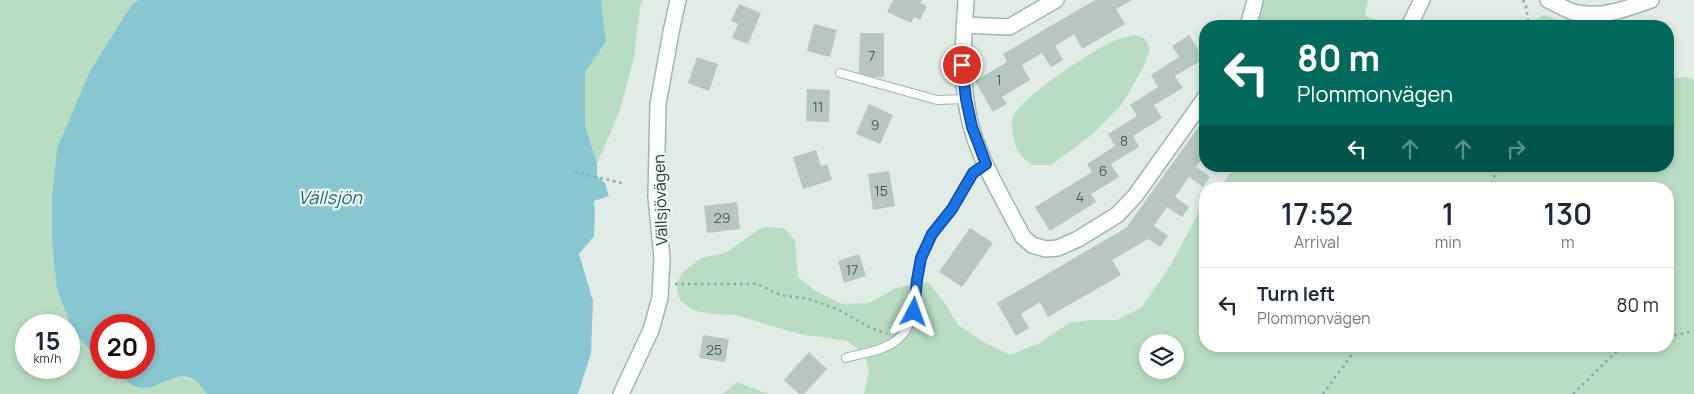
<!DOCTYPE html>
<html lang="en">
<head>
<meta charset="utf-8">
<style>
  :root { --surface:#fff; --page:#f6f6f7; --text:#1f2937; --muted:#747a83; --line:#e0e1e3 }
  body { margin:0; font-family:Manrope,sans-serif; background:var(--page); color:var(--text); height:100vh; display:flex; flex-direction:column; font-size:19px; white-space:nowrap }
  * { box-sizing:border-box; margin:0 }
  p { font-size:16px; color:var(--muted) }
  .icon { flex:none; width:28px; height:28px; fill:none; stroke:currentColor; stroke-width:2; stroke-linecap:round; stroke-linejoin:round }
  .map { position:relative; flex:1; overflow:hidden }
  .sheet { position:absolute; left:1199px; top:182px; width:475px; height:170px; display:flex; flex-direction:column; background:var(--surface); border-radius:20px; box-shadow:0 2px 8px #0003 }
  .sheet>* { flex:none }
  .guide { position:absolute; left:1199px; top:20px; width:475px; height:152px; border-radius:20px; box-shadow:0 2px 8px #0003; background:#00695c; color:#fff; overflow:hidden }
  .buttons { position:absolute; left:1139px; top:334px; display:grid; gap:10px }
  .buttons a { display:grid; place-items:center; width:45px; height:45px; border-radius:50%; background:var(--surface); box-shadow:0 2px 8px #0003; font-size:25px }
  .speed { position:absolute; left:15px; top:314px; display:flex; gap:10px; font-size:25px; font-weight:700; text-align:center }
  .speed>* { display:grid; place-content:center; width:65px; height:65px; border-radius:50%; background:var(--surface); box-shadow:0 2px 8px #0003; line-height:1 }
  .speed small { font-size:12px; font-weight:400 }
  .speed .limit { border:8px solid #d22; background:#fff; color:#111 }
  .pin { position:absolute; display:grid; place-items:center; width:42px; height:42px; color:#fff; margin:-21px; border:2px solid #fff; border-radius:50%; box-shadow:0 1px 5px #0007 }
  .me { position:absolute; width:55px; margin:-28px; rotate:4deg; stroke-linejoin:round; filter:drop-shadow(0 0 4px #0008) }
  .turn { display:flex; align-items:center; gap:18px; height:105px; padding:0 15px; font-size:22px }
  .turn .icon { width:65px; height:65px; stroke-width:2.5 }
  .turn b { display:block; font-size:35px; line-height:42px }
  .lanes { display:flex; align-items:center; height:48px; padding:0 15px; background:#0003; justify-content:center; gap:25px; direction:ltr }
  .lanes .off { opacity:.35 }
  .eta { display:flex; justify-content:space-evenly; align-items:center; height:85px; text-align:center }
  .eta b { font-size:30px; font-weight:600; line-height:35px }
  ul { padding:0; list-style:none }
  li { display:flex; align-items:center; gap:15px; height:75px; padding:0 15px; border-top:1px solid var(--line) }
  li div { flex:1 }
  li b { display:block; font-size:19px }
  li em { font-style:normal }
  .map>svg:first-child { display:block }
  .green { fill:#b9ddc3; fill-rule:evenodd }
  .water { fill:#88c7d1 }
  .building { fill:#b6c6c0 }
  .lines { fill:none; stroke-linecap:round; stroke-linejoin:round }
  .lane-casing { stroke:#a4b4ae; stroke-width:10 }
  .street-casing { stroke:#a4b4ae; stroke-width:18 }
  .secondary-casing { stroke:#9fb7af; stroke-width:18 }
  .path { stroke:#81afa0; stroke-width:2.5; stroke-dasharray:2.5 4; stroke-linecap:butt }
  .lane { stroke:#fff; stroke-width:8 }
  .street { stroke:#fff; stroke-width:15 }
  .secondary { stroke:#fff; stroke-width:15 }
  .route-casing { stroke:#114b97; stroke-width:12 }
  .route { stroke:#1a73e8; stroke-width:9 }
  .labels { text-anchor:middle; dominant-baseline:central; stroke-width:4.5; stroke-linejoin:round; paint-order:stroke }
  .number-label { font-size:14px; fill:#465e58 }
  .street-label { font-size:16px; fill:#213c35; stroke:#f1f8f5 }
  .water-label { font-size:18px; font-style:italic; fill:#1b6a78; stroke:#f1f8f5 }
</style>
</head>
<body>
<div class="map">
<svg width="1694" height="394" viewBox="0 0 1694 394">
  <rect width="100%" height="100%" fill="#e1ece7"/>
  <g class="green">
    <path d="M0 0H138L131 6 57 149 52 194V241L92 352 101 358V368H114L125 381 151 386 178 375 193 380 204 389 207 394H0ZM26 325H69V368H26Z"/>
    <polygon points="601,0 643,0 640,7 634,58 620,110 597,164 585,125 585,72 606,42"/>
    <polygon points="1257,0 1368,0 1365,16 1392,26 1255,26"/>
    <polygon points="1543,15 1556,19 1568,26 1528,26"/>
    <path d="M1133 35 1144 38 1150 49 1143 68 1122 104 1093 134 1051 165H1032C1027 161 1021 156 1018 151 1014 145 1010 124 1013 117 1020 98 1094 49 1114 41 1120 38 1127 37 1133 35Z"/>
    <path d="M1687 77 1694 80V394H864L869 371 865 356 848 341 800 334 735 315 710 314 692 310 680 300 676 285 682 273 701 258 725 253 763 227 784 228 795 240 798 277 817 292 841 304 868 303 896 288 928 282 944 302 958 325 987 344 1010 355 1040 343 1069 323 1091 320H1117L1141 308 1170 266 1198 214 1205 205V346H1668V189H1218L1236 166H1668V79ZM1148 342H1175V370H1148Z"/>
    <polygon points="737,382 768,394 722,394"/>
  </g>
  <path class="water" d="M138 0H601L606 42 585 72V125L597 164V176L605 183 609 196 594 201 595 214 594 236 579 254 593 301 591 353 578 394H207C180 355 164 393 138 387 127 385 120 375 114 368H144V325H101V358L92 352 73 331 57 289 52 241V194L57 149 90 71 131 6Z"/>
  <g class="building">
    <polygon points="893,0 922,0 920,3 927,6 920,20 914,17 911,23 887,12"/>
    <polygon points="1095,0 1132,0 1116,9 1125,24 1082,49 1074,34 1055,46 1063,60 1051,67 1042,53 1022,65 1030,80 1002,97 1007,104 993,112 975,81 1007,62 1003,54"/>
    <polygon points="739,4 761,13 748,44 732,38 738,24 731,21"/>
    <polygon points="814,24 837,30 830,57 807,51"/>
    <polygon points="860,33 884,33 884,77 874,77 859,73"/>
    <polygon points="1189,35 1204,59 1175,76 1183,88 1154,105 1162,118 1133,136 1139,147 1111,164 1119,177 1091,194 1096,202 1050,231 1035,207 1092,172 1087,164 1115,146 1108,134 1137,116 1130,105 1158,87 1151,75 1179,57 1172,46"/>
    <polygon points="697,57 718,64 709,91 688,83"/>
    <polygon points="807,89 830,90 829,122 806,121"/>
    <polygon points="869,104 893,115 880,144 856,134"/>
    <polygon points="1205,118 1205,155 1196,167 1210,177 1203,187 1189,177 1175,197 1189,207 1182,217 1167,207 1154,226 1168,236 1160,247 1148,239 1112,260 1121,275 1048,317 1040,302 1021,314 1029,328 1016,336 997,303 1126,228"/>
    <polygon points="816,150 821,166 827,164 832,180 803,189 793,157"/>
    <polygon points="889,171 895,206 873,210 868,174"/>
    <polygon points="737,202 740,229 707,233 704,206"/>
    <polygon points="970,228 993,243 962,287 939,272"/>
    <polygon points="859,254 866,276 844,283 838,261"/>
    <polygon points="703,335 729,339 725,362 699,358"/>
    <polygon points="809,352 827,369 804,394 799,394 784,380"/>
  </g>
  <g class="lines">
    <g class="lane-casing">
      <g id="lane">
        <polyline points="840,73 937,100 966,99"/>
        <path d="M846 358C863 353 883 351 897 340 922 319 912 285 921 257 928 236 940 226 952 209 959 198 964 182 973 173 977 169 982 167 986 164"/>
      </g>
    </g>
    <g class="street-casing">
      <g id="street">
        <path d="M966 0C963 43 960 84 971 126 981 163 1005 202 1023 237L1032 245 1046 249 1058 248 1078 239 1117 215 1135 196 1205 98"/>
        <path d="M1548 0C1556 4 1565 9 1573 12 1600 19 1626 9 1651 0"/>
        <polyline points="1411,22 1422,0"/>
        <polyline points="964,25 1009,27 1056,0"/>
        <polyline points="1248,26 1255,1"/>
      </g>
    </g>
    <g class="secondary-casing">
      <polyline id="secondary" points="621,394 651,330 660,298 662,258 656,197 658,104 671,32 678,0"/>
    </g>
    <g class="path">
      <polyline points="1523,0 1526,6 1529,26"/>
      <polyline points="575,172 622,183"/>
      <polyline points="1488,189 1500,166"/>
      <polyline points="675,284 757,284 780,295 809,299 839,310 869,327 887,334"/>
      <polyline points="1668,337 1694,331"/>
      <polyline points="1323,394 1358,346"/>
      <polyline points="1573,394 1618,350 1633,346"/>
    </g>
    <use href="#lane" class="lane"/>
    <use href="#street" class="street"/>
    <use href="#secondary" class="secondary"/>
  </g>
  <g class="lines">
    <g class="route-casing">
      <polyline id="route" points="914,312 917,280 921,258 932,234 952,209 973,173 986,164 972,127 966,99 962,65"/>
    </g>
    <use href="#route" class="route"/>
  </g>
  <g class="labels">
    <g class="number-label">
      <text x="872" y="55">7</text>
      <text x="999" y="79">1</text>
      <text x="818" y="106">11</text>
      <text x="875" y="124">9</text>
      <text x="1124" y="140">8</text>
      <text x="1103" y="170">6</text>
      <text x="881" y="190">15</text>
      <text x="1080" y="196">4</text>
      <text x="722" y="217">29</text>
      <text x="852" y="269">17</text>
      <text x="714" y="349">25</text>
    </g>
    <g class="street-label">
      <text transform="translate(660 200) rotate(-92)">Vällsjövägen</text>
    </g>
    <g class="water-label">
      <text x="330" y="197">Vällsjön</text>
    </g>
  </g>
</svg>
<div class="buttons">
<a><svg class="icon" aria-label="layers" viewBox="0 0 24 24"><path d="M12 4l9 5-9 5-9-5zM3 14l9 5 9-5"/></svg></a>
</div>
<div class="speed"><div>15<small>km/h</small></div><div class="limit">20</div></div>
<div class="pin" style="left:962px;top:65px;background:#d93025"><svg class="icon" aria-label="arrive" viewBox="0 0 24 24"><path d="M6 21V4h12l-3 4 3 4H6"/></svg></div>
<svg class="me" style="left:914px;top:312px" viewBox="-20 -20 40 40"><path d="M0-17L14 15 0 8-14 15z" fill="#1a73e8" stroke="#fff" stroke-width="4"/></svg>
<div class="guide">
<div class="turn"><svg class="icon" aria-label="left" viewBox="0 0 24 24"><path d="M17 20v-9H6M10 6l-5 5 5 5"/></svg><div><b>80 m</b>Plommonvägen</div></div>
<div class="lanes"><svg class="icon" aria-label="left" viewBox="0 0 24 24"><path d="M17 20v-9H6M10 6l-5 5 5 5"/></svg><svg class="icon off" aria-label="ahead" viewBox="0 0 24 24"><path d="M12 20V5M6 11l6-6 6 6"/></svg><svg class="icon off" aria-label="ahead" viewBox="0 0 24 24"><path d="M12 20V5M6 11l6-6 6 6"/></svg><svg class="icon off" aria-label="right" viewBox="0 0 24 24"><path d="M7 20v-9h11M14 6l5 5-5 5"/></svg></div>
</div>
<section class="sheet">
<div class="eta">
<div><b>17:52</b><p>Arrival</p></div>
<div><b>1</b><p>min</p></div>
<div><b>130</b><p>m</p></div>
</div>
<ul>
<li><svg class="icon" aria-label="left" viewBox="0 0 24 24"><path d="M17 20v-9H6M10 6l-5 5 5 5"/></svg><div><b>Turn left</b><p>Plommonvägen</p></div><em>80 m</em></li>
</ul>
</section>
</div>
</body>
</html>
